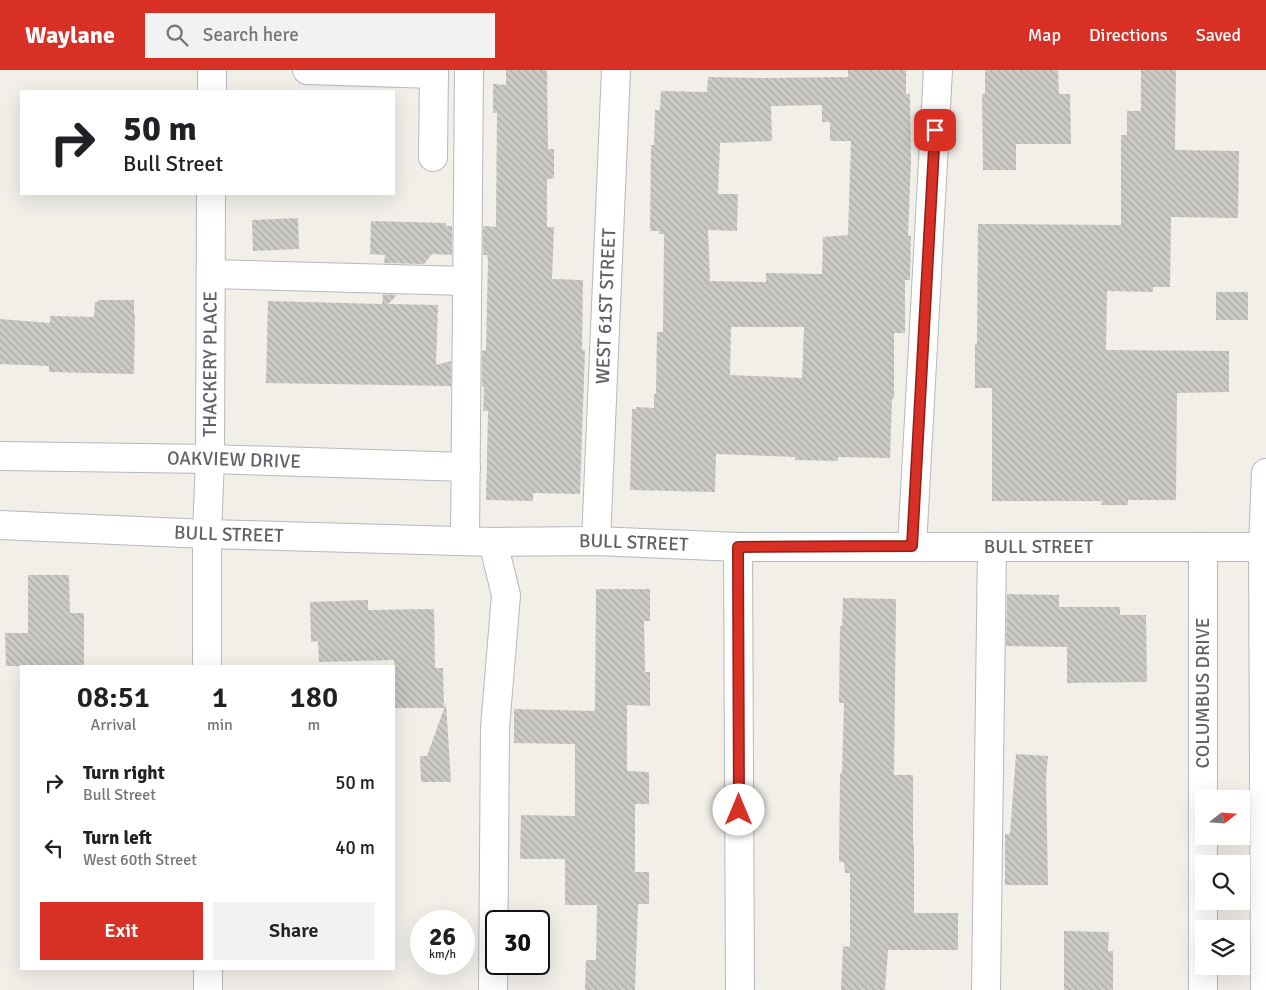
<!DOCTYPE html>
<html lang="en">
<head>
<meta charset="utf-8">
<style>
  :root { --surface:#fff; --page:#f2f2f2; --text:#202124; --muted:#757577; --accent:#d93025 }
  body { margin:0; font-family:Signika,sans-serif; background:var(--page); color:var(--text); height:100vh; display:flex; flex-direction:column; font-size:19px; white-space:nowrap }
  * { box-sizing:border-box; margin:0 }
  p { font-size:16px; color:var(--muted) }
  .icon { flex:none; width:28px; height:28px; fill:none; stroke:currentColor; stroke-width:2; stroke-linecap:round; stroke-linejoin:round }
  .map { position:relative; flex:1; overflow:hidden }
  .side { position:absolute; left:20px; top:595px; width:375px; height:305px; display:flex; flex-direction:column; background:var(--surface); border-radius:0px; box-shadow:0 5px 20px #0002 }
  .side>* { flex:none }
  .hud { position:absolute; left:20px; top:20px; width:375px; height:105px; border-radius:0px; box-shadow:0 5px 20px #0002; background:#fff; color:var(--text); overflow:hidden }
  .needle { width:32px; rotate:73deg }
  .tools { position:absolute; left:1195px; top:720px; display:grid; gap:10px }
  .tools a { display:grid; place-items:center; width:55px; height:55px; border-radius:0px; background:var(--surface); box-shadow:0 5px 20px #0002; font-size:25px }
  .speed { position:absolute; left:410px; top:840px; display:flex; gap:10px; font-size:25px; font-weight:700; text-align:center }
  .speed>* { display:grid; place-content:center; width:65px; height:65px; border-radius:50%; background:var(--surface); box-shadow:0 5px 20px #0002; line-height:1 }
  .speed small { font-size:12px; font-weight:400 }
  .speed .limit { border:2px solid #111; border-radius:8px; background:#fff; color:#111 }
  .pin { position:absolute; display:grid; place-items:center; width:42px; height:42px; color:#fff; margin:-21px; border-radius:10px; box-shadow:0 2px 8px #0006 }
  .me { position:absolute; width:55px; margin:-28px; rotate:0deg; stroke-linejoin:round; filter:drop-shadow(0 0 4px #0008) }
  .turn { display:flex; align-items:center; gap:18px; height:105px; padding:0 20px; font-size:22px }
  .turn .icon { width:65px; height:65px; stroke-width:2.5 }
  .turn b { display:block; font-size:35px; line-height:42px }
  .eta { display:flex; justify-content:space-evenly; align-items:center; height:85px; text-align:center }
  .eta b { font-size:30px; font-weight:600; line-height:35px }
  .primary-button { display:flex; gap:10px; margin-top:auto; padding:10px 20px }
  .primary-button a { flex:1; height:58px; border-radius:0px; background:var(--accent); color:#fff; font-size:20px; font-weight:600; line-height:58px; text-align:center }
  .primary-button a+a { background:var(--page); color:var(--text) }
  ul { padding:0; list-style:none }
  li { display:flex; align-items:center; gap:15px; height:65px; padding:0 20px }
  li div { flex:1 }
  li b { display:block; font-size:19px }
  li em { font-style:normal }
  header { display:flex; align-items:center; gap:30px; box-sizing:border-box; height:70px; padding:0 25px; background:var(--accent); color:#fff }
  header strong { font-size:24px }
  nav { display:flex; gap:28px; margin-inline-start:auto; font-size:18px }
  .search { width:350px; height:45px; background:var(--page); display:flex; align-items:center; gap:12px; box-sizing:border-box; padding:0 18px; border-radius:0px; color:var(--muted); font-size:19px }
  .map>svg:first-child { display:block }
  .building { fill:url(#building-back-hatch); fill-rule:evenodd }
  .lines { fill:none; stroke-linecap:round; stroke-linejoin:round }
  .minor-casing { stroke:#b5b8bc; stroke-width:30 }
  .minor { stroke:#fff; stroke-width:28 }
  .route-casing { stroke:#8d1f18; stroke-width:12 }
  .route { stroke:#d93025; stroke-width:9 }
  .labels { text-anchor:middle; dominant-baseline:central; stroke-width:4; stroke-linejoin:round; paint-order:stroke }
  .street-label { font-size:19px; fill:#5f6368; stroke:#fff }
</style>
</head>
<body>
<header>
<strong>Waylane</strong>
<div class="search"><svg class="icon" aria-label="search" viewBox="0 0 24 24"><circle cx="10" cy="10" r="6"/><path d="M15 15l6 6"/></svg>Search here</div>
<nav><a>Map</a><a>Directions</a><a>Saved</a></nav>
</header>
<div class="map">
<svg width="1266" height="920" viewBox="0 0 1266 920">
  <defs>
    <pattern id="building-back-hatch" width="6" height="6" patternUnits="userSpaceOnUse" patternTransform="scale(1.25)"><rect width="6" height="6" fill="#cccac5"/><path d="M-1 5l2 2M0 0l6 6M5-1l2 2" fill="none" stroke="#a9a8a4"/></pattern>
  </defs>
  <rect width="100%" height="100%" fill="#f1efe8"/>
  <g class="building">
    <polygon points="506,0 547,0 548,79 554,79 554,108 547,109 547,157 554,157 552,209 583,210 582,280 585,280 580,424 533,423 533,431 486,430 488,341 483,341 484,317 482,317 482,281 486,280 488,189 487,185 483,185 483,156 496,157 497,43 493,43 493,14 506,15"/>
    <path d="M848 0H906V24H910L911 91 908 166H911L910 210H905V263H894V329H892L890 388 838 387V391L795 390V387L716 384 715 422 630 420 632 339H636V337L654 338V324H656L657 262H663L664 164H659V161H650L651 75H654L655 40H660L661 21 707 22 708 7 762 8 848 7ZM822 35V52H830V71H851L848 165 823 167 822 204 766 203V212L710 211 708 160 737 161 738 124H718L720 73 772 71 771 36ZM731 257H804L802 308 730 305Z"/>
    <polygon points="985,0 1058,0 1059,24 1070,24 1071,74 1016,74 1016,100 983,100 982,24 985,24"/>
    <polygon points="1141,0 1176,0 1175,80 1239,81 1238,148 1171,147 1170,217 1153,217 1153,222 1107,221 1106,280 1229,281 1229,322 1177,323 1176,430 1128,430 1128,435 1101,435 1102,431 992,431 992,318 975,318 975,274 977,274 978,154 1121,155 1121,65 1127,65 1127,41 1141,41"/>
    <polygon points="298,148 299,179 253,181 252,150"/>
    <polygon points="371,151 446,153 446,156 452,156 452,185 432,184 424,194 384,193 385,185 370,184"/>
    <rect x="1216" y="222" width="32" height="28"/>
    <polygon points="383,224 397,225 388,234 438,235 436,295 451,291 451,316 266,313 268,231 382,234"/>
    <polygon points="98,230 134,230 134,244 135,245 134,304 49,302 49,296 0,294 0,249 50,253 50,246 94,247 95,232 98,232"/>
    <polygon points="28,505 69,505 70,543 84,543 84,596 6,596 5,563 28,563"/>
    <polygon points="596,519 650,519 650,551 644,551 645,602 650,602 650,636 627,635 627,701 649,702 649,734 635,734 635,802 649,802 649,834 638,834 635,920 585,920 586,890 596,890 597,835 565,835 565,789 520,789 521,745 575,746 575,674 514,673 514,639 595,641"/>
    <polygon points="1007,524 1059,525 1059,537 1120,537 1120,545 1146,545 1147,612 1067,613 1067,577 1006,576"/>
    <polygon points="843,528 896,529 894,705 913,705 913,773 914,773 914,843 958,843 958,880 888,880 885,920 841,920 843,876 850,877 850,803 845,803 844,792 839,792 840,703 842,703 844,633 839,633 840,556 842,556"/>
    <polygon points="368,530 368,540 434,539 435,598 443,598 444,638 394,638 394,590 319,592 318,571 311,572 310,532"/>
    <polygon points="446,633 451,712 421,712 420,686 427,686"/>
    <polygon points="1016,684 1048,686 1046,708 1048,815 1005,815 1005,764 1010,764"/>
    <polygon points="1064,861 1109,862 1108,881 1113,881 1113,920 1064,920"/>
  </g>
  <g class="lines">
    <g class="minor-casing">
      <g id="minor">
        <polyline points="307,0 434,4"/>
        <polyline points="212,21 212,0"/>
        <polyline points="433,87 434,0"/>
        <polyline points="211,204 467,211"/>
        <path id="s1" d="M0 386 210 389 466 397"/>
        <path id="s2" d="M0 455 207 464 493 472 596 471 738 477H1266"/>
        <polyline points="465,471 469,0"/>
        <path id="s3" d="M596 471 616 0"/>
        <polyline points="493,472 506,525 495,658 493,920"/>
        <polyline points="738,477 740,920"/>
        <polyline points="912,477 938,0"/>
        <path id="s4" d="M207 596V464L210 389 211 124"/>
        <polyline points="208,899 208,920"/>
        <polyline points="986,920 992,477"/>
        <polyline points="1203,920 1203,477"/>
        <polyline points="1265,920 1263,477 1266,403"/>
      </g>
    </g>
    <use href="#minor" class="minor"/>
  </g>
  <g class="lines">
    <g class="route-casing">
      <polyline id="route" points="739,740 738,477 912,476 935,60"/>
    </g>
    <use href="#route" class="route"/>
  </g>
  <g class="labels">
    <g class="street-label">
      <text stroke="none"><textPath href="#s3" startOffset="235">WEST 61ST STREET</textPath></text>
      <text stroke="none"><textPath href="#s4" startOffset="302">THACKERY PLACE</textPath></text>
      <text stroke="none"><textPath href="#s1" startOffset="234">OAKVIEW DRIVE</textPath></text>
      <text stroke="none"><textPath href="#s2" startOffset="229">BULL STREET</textPath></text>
      <text stroke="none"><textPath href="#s2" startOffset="634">BULL STREET</textPath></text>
      <text stroke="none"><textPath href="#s2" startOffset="1039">BULL STREET</textPath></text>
      <text transform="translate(1203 623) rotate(-90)">COLUMBUS DRIVE</text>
    </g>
  </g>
</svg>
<div class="tools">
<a><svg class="needle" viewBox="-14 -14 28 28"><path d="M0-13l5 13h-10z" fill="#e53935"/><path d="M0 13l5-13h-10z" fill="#757577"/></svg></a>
<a><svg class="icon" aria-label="search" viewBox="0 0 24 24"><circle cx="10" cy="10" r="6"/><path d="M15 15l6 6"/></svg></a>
<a><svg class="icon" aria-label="layers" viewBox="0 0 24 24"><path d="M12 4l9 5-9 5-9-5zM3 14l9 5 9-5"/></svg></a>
</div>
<div class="speed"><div>26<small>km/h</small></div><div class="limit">30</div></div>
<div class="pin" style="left:935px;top:60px;background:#d93025"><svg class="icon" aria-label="arrive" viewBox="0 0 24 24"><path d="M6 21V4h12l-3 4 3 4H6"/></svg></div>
<svg class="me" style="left:739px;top:740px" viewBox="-20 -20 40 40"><circle r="19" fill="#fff"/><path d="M0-13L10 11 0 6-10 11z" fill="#d93025"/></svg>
<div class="hud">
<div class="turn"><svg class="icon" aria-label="right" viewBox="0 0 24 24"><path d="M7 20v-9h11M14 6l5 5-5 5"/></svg><div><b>50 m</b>Bull Street</div></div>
</div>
<section class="side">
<div class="eta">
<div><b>08:51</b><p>Arrival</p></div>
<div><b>1</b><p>min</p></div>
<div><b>180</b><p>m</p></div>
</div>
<ul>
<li><svg class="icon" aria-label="right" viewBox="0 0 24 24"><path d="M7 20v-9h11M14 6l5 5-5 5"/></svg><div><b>Turn right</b><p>Bull Street</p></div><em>50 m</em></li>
<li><svg class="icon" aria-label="left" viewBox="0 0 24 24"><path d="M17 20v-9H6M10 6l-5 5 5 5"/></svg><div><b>Turn left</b><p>West 60th Street</p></div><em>40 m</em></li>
</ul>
<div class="primary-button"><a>Exit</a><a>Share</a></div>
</section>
</div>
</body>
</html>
